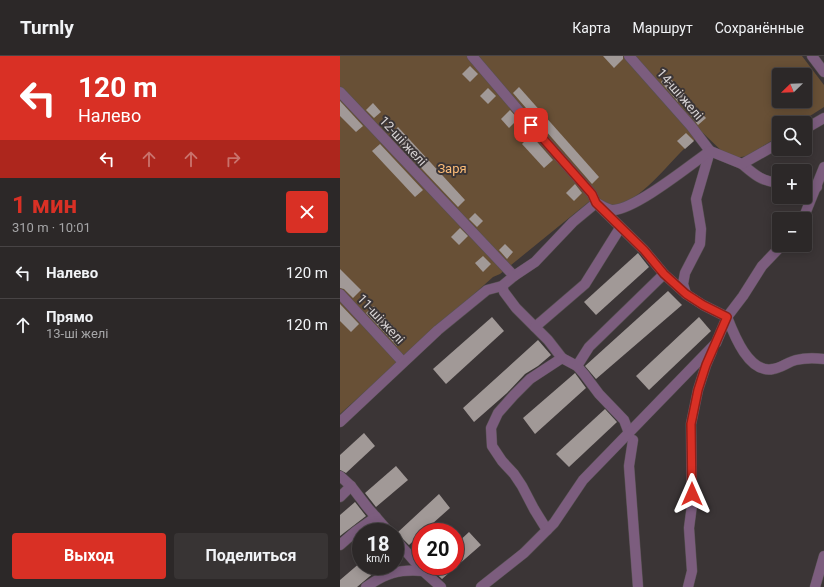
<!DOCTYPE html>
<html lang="ru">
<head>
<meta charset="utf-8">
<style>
  :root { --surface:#2c2828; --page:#383434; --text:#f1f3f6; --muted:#a6a6a8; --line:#484445; --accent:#d93025 }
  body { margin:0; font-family:Roboto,sans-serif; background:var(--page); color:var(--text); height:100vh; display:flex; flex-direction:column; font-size:15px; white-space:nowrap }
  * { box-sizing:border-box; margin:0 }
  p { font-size:13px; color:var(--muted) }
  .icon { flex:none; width:22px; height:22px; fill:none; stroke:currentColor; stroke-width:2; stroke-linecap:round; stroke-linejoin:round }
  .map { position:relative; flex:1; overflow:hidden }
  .details { display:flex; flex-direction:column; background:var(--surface); width:340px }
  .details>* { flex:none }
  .top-card { background:#d93025; color:#fff; overflow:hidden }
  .needle { width:26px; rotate:247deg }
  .fabs { position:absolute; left:432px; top:12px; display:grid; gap:8px }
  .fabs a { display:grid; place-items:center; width:40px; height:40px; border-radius:4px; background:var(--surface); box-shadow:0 2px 10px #0003,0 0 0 1px var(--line); font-size:20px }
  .speed { position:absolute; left:12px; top:467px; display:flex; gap:8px; font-size:20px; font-weight:700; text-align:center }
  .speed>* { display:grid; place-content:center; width:52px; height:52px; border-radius:50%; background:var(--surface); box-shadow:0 2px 10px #0003,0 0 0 1px var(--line); line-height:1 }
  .speed small { font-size:10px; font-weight:400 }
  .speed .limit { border:6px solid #d22; background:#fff; color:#111 }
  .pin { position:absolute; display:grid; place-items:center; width:34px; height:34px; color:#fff; margin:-17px; border-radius:8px; box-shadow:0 2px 6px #0006 }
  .me { position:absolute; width:44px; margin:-22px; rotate:0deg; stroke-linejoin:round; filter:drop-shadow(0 0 3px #0008) }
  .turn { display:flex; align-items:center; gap:14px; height:84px; padding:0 12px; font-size:18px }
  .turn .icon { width:52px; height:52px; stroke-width:2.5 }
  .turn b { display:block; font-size:28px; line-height:34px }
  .lanes { display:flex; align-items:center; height:38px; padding:0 12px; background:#0003; justify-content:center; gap:20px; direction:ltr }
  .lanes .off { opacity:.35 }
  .round { display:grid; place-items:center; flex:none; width:42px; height:42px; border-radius:4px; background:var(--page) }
  .overview { display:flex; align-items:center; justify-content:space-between; height:68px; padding:0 12px }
  h1 { font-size:24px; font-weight:700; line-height:30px; color:var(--accent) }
  .primary-button { display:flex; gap:8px; margin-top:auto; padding:8px 12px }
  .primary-button a { flex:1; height:46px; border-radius:4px; background:var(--accent); color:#fff; font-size:16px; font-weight:700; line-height:46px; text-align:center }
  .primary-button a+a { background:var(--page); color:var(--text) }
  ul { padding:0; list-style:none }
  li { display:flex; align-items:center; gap:12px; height:52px; padding:0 12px; border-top:1px solid var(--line) }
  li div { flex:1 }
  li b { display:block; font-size:15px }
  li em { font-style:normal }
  header { display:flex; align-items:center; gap:24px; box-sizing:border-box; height:56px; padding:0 20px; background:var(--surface); border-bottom:1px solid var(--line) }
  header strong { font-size:19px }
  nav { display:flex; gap:22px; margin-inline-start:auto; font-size:14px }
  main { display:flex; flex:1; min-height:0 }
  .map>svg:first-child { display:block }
  .green { fill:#685036; fill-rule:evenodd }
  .building { fill:#a19997 }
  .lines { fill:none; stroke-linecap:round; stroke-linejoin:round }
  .minor-casing { stroke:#575152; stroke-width:11 }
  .minor { stroke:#7c5d7e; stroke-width:10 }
  .route-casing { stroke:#8d1f18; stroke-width:10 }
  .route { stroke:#d93025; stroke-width:7 }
  .labels { text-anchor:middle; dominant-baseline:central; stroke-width:4; stroke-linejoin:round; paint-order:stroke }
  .street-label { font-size:13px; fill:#d7d3d4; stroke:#3b3536 }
  .park-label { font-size:13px; fill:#fdbd78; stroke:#3b3536 }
</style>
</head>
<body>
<header>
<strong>Turnly</strong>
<nav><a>Карта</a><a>Маршрут</a><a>Сохранённые</a></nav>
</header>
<main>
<section class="details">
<div class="top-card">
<div class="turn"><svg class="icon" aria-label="left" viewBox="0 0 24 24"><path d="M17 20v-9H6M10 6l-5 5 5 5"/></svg><div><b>120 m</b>Налево</div></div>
<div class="lanes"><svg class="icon" aria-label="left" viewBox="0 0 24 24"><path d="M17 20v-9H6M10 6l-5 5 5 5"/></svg><svg class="icon off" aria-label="ahead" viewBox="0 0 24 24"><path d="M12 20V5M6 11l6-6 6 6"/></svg><svg class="icon off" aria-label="ahead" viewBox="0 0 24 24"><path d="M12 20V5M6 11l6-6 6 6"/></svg><svg class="icon off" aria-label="right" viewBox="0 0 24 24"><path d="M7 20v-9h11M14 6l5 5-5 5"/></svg></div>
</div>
<div class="overview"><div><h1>1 мин</h1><p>310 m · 10:01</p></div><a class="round" style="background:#d93025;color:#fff"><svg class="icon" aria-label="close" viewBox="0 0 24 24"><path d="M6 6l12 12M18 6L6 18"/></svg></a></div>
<ul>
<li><svg class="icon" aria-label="left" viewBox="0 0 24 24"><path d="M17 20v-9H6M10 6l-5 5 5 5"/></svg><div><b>Налево</b></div><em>120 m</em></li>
<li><svg class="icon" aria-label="ahead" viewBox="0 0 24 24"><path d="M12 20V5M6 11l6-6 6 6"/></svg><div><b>Прямо</b><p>13-ші желі</p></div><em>120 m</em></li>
</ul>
<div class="primary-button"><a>Выход</a><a>Поделиться</a></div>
</section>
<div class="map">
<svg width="484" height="531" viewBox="0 0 484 531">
  <rect width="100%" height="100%" fill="#3b3536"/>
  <path class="green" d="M0 0H462L484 29V51L459 67H439V80L407 100 390 103 363 77C357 82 350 87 344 93 327 109 299 147 275 149 268 150 261 144 256 140L160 218 153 221 0 358ZM439 19H465V45H439Z"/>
  <g class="building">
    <polygon points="263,0 283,0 283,3 274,12"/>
    <polygon points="130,10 138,18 130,26 122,18"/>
    <polygon points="327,19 346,39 338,46 321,26"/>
    <polygon points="179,31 259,121 252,128 173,37"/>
    <polygon points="148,32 156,40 148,48 140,40"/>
    <polygon points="0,45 23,70 16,76 0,60"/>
    <polygon points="33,47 41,56 34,62 26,54"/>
    <polygon points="170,54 178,63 169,72 161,63"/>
    <polygon points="358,54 366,62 358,69 351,60"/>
    <polygon points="58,71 125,144 118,151 50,79"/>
    <polygon points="346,77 354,85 345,93 337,85"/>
    <polygon points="191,79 213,104 204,112 182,88"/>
    <polygon points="40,88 83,134 75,141 32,95"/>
    <polygon points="235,128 242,137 234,145 226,137"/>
    <polygon points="135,157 143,165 137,171 129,163"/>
    <polygon points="120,172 128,180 119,189 111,181"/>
    <polygon points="165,188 173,196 167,203 159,194"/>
    <polygon points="298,197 309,211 256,259 244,246"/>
    <polygon points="143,200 151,208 143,216 135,207"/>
    <polygon points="0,213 21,234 13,242 4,233 0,232"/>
    <polygon points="328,235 342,249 256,323 245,310"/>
    <polygon points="0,248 19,268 11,276 0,265"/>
    <polygon points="34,250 65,283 57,290 26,257"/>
    <polygon points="152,261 164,275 106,328 93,313"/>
    <polygon points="359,261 371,275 309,334 296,320"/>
    <polygon points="198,284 211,299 198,310 185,318 167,337 134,366 123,352"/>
    <polygon points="235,317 246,332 195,378 183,362"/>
    <polygon points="265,353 277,366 229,411 216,398"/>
    <polygon points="24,377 35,390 6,417 0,414 0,399"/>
    <polygon points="56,410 68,424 36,451 25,437"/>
    <polygon points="99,438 110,452 83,476 81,476 81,478 69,489 57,477"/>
    <polygon points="15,446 26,460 0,480 0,459"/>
    <polygon points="129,476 141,489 102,523 90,512 92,510 115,510 115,489"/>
    <polygon points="21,506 21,510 42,510 17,531 0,531 0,524"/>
  </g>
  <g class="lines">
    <g class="minor-casing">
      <g id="minor">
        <path d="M132 0 191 69 252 138 256 147 304 194 324 218 346 238 363 249 387 261C394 279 409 318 433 313 441 312 448 306 456 304 464 302 476 302 484 303"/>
        <polyline points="289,0 351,70 370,95 356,143 361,173 360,188 345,217 343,228 346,238"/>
        <polyline points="472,0 484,16"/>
        <polyline points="0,36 174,220"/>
        <polyline points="465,73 484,62"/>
        <path d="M402 108C415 119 421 125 439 127"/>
        <polyline points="465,129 477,131"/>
        <polyline points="463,163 484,111"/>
        <polyline points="162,230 164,236 176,252 208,284 222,302 237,310 244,318 259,338 284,364 289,377"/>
        <polyline points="0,238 63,306"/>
        <polyline points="195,271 245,228 280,172"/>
        <polyline points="237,310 249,291 324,218"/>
        <path d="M0 366 98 274 147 234 162 230 174 220 195 206 233 166 256 147C261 149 268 154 273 154 296 153 350 109 370 95L402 108 439 87"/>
        <polyline points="293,384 289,410 298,531"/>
        <polyline points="0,420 11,430 28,452 49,476"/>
        <polyline points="0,441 11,430"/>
        <polyline points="207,474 194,453 182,430 174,418 162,405 152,390 151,372 158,357 174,339 190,323 222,302"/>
        <polyline points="55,483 83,515 101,531"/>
        <polyline points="0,489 16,475 36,461"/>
        <path d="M26 531C46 517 59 513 83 515"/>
        <polyline points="141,531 184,497 214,467 243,424 376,287 387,261 403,240 422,210 442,189"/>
        <polyline points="348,531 352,515 349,472 352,449 351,368 358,334 366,309 372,295"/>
        <polyline points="475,531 484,500"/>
      </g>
    </g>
    <use href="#minor" class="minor"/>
  </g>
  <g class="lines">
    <g class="route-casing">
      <polyline id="route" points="191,69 252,138 256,147 304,194 324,218 346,238 363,249 387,261 366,309 358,334 351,368 352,438"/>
    </g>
    <use href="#route" class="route"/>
  </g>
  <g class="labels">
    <g class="street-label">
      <text transform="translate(340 38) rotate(49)">14-ші желі</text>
      <text transform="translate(63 85) rotate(47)">12-ші желі</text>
      <text transform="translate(41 263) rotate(47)">11-ші желі</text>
    </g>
    <g class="park-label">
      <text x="112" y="112">Заря</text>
    </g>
  </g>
</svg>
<div class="fabs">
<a><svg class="needle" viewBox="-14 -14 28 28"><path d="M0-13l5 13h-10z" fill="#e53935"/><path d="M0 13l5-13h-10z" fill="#a6a6a8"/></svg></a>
<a><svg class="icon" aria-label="search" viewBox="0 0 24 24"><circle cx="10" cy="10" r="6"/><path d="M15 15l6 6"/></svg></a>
<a>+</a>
<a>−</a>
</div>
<div class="speed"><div>18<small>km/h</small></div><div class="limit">20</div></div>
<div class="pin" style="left:191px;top:69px;background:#d93025"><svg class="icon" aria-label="arrive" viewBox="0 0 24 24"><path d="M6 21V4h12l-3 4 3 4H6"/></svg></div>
<svg class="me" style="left:352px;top:438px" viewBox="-20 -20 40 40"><path d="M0-17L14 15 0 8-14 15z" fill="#d93025" stroke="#fff" stroke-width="4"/></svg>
</div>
</main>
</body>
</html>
